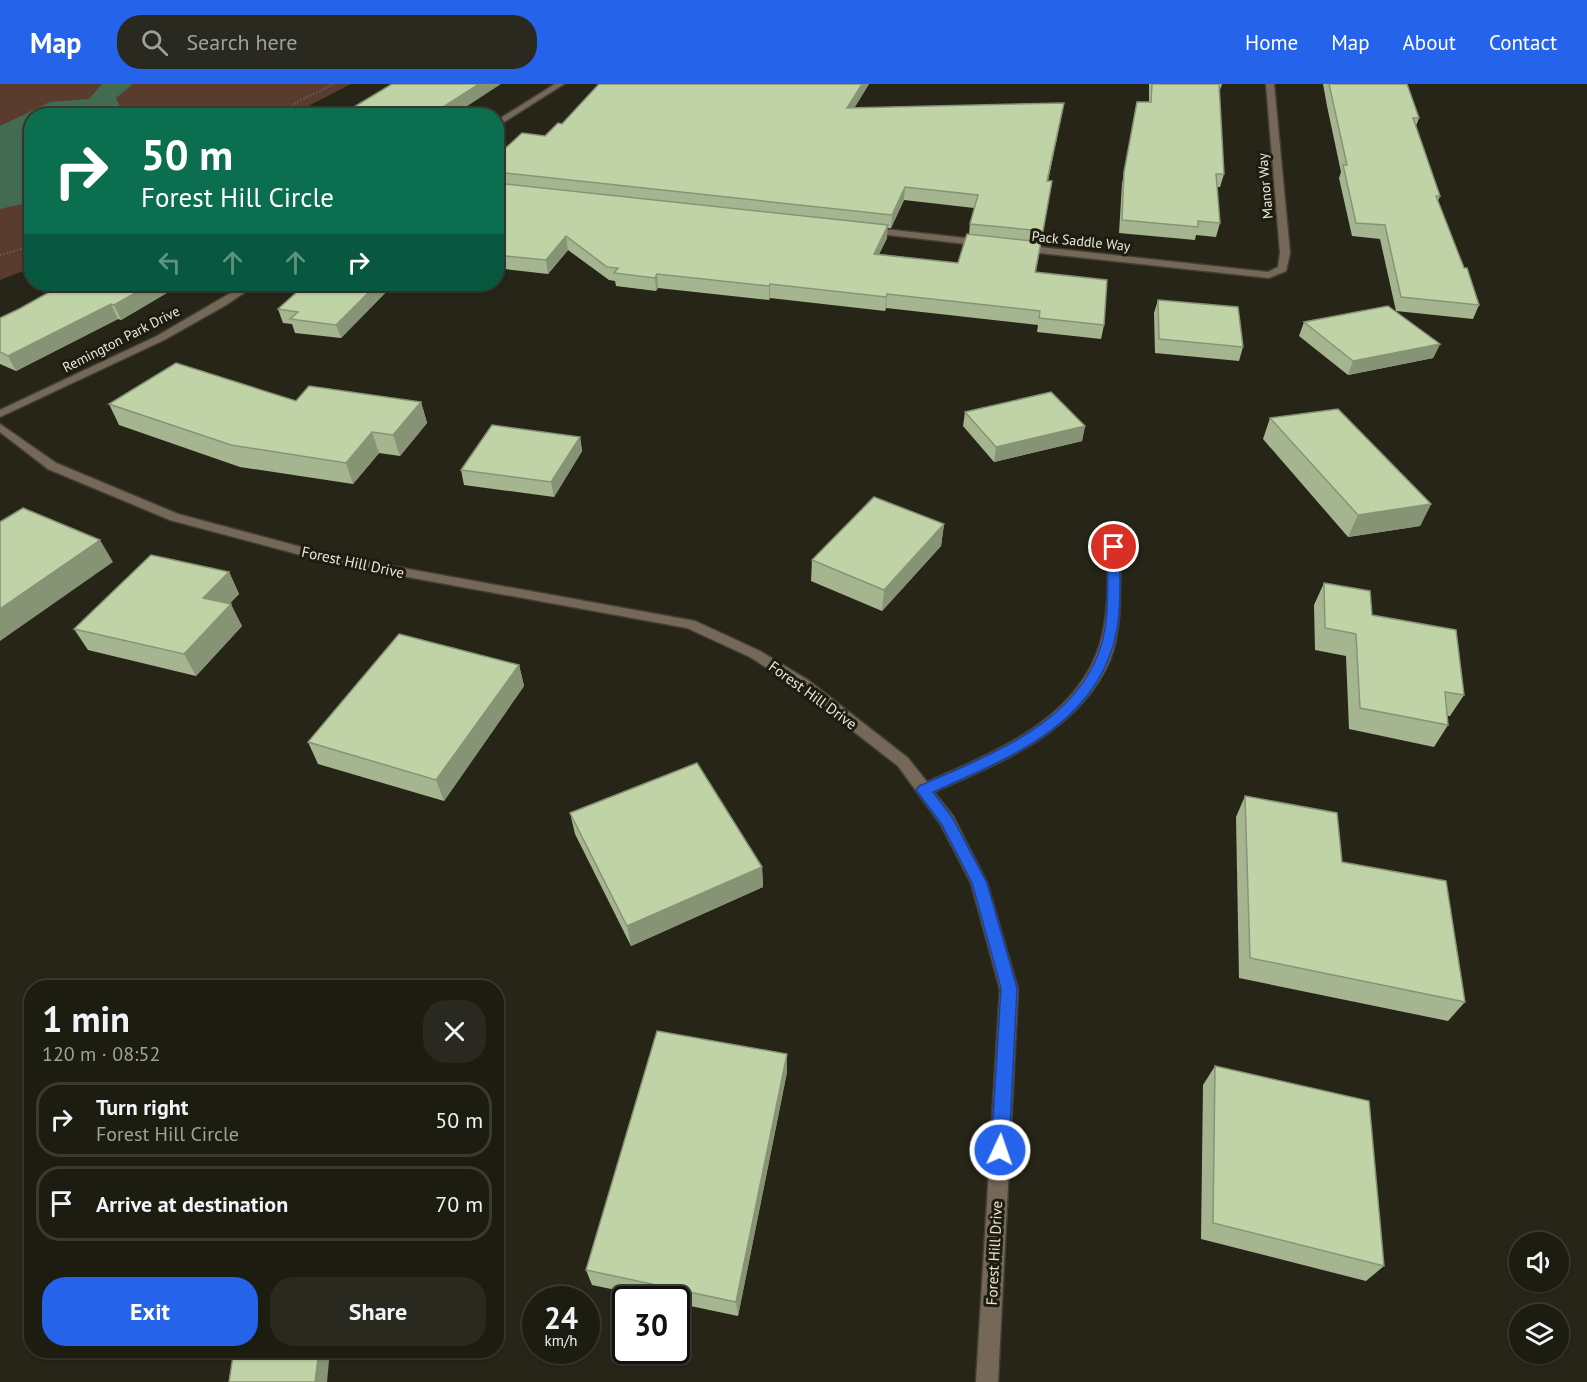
<!DOCTYPE html>
<html lang="en">
<head>
<meta charset="utf-8">
<style>
  :root { --surface:#1d1c11; --page:#2a291f; --text:#f1f3f6; --muted:#a0a19f; --line:#3b3a31; --accent:#2563eb }
  body { margin:0; font-family:"PT Sans",sans-serif; background:var(--page); color:var(--text); height:100vh; display:flex; flex-direction:column; font-size:22px; white-space:nowrap }
  * { box-sizing:border-box; margin:0 }
  p { font-size:20px; color:var(--muted) }
  .icon { flex:none; width:33px; height:33px; fill:none; stroke:currentColor; stroke-width:2; stroke-linecap:round; stroke-linejoin:round }
  .map { position:relative; flex:1; overflow:hidden }
  .drawer { position:absolute; left:24px; top:896px; width:480px; height:378px; display:flex; flex-direction:column; background:var(--surface); border-radius:24px; box-shadow:0 2px 4px #0004,0 0 0 2px var(--line) }
  .drawer>* { flex:none }
  .hud { position:absolute; left:24px; top:24px; width:480px; height:183px; border-radius:24px; box-shadow:0 2px 4px #0004,0 0 0 2px var(--line); background:#0b6e4f; color:#fff; overflow:hidden }
  .buttons { position:absolute; left:1509px; top:1148px; display:grid; gap:12px }
  .buttons a { display:grid; place-items:center; width:60px; height:60px; border-radius:50%; background:var(--surface); box-shadow:0 2px 4px #0004,0 0 0 2px var(--line); font-size:30px }
  .speed { position:absolute; left:522px; top:1202px; display:flex; gap:12px; font-size:30px; font-weight:700; text-align:center }
  .speed>* { display:grid; place-content:center; width:78px; height:78px; border-radius:50%; background:var(--surface); box-shadow:0 2px 4px #0004,0 0 0 2px var(--line); line-height:1 }
  .speed small { font-size:15px; font-weight:400 }
  .speed .limit { border:3px solid #111; border-radius:9px; background:#fff; color:#111 }
  .pin { position:absolute; display:grid; place-items:center; width:51px; height:51px; color:#fff; margin:-26px; border:3px solid #fff; border-radius:50%; box-shadow:0 2px 6px #0007 }
  .me { position:absolute; width:66px; margin:-33px; rotate:3deg; stroke-linejoin:round; filter:drop-shadow(0 0 4px #0008) }
  .turn { display:flex; align-items:center; gap:21px; height:126px; padding:0 18px; font-size:27px }
  .turn .icon { width:78px; height:78px; stroke-width:2.5 }
  .turn b { display:block; font-size:42px; line-height:51px }
  .lanes { display:flex; align-items:center; height:57px; padding:0 18px; background:#0003; justify-content:center; gap:30px; direction:ltr }
  .lanes .off { opacity:.35 }
  .round { display:grid; place-items:center; flex:none; width:63px; height:63px; border-radius:24px; background:var(--page) }
  .headline { display:flex; align-items:center; justify-content:space-between; height:102px; padding:0 18px }
  h1 { font-size:36px; font-weight:800; line-height:45px }
  .primary-button { display:flex; gap:12px; margin-top:auto; padding:12px 18px }
  .primary-button a { flex:1; height:69px; border-radius:24px; background:var(--accent); color:#fff; font-size:24px; font-weight:800; line-height:69px; text-align:center }
  .primary-button a+a { background:var(--page); color:var(--text) }
  ul { padding:0; list-style:none }
  li { display:flex; align-items:center; gap:18px; height:75px; margin:0 12px 9px; padding:0 6px; border:3px solid var(--line); border-radius:24px }
  li div { flex:1 }
  li b { display:block; font-size:22px }
  li em { font-style:normal }
  header { display:flex; align-items:center; gap:36px; box-sizing:border-box; height:84px; padding:0 30px; background:var(--accent); color:#fff }
  header strong { font-size:28px }
  nav { display:flex; gap:33px; margin-inline-start:auto; font-size:21px }
  .search { width:420px; height:54px; background:var(--page); display:flex; align-items:center; gap:15px; box-sizing:border-box; padding:0 21px; border-radius:24px; color:var(--muted); font-size:22px }
  .map>svg:first-child { display:block }
  .green { fill:#5a3c2f }
  .water { fill:#436b51 }
  .lines { fill:none; stroke-linecap:round; stroke-linejoin:round }
  .street-casing { stroke:#424033; stroke-width:3 }
  .path { stroke:#636155; stroke-width:2; stroke-dasharray:1.5 2; stroke-linecap:butt }
  .street { fill:#756859; fill-rule:evenodd }
  .wall { fill:#a5b590; fill-rule:evenodd }
  .shaded-wall { fill:#869475 }
  .building { fill:#c0d3a7; stroke:#869475; stroke-width:1.5 }
  .route { fill:#2563eb; stroke:#184099; stroke-width:1.5 }
  .labels { text-anchor:middle; dominant-baseline:central; stroke-width:6; stroke-linejoin:round; paint-order:stroke }
  .far-street-label { font-size:14px; fill:#e9e7de; stroke:#1e1c0e }
  .street-label { font-size:15px; fill:#e9e7de; stroke:#1e1c0e }
</style>
</head>
<body>
<header>
<strong>Map</strong>
<div class="search"><svg class="icon" aria-label="search" viewBox="0 0 24 24"><circle cx="10" cy="10" r="6"/><path d="M15 15l6 6"/></svg>Search here</div>
<nav><a>Home</a><a>Map</a><a>About</a><a>Contact</a></nav>
</header>
<div class="map">
<svg width="1587" height="1298" viewBox="0 0 1587 1298">
  <rect width="100%" height="100%" fill="#272517"/>
  <polygon class="green" points="0,0 351,0 291,31 32,32 31,184 0,196"/>
  <polygon class="water" points="102,0 133,0 116,14 121,25 116,31 32,32 31,118 0,125 0,42 50,18 89,15"/>
  <g class="lines">
    <g class="street-casing">
      <g id="street">
        <polygon points="555,0 564,0 496,43 496,37"/>
        <polygon points="1266,0 1274,0 1290,169 1286,187 1269,194 1021,167 1016,164 1021,161 1268,188 1278,183 1280,169"/>
        <polygon points="866,143 983,156 988,159 983,162 863,148 861,146"/>
        <polygon points="246,200 257,200 226,221 164,256 0,333 0,326 157,252"/>
        <path d="M0 340 56 379 178 430 331 471 695 537 760 567 808 596 908 674 927 698C1000 666 1089 631 1104 543 1110 510 1107 475 1108 442L1114 438 1118 439C1124 452 1120 487 1120 503 1120 527 1119 553 1110 576 1080 647 1000 679 934 708L953 732 987 799 1018 905 998 1298H976L1000 905 971 799 941 741 898 682 798 604 750 573 687 544 331 479 170 436 48 385 0 348Z"/>
      </g>
    </g>
    <g class="path">
      <polyline points="277,32 299,17 334,0"/>
      <polyline points="0,171 32,162"/>
    </g>
    <use href="#street" class="street"/>
  </g>
  <g class="wall">
    <path d="M599 0H869L854 24 1064 19 1048 97H1052L1036 188 1104 241 1101 255 1037 248 1038 241 886 224 885 227 770 214 769 216 658 204 656 207 616 202 615 197 609 196 568 166 548 190 496 184V73L545 52 562 40ZM904 116 974 124 970 140 969 150 958 179 879 170 887 154V144H891Z"/>
    <polygon points="1149,0 1222,0 1219,9 1224,90 1220,103 1217,103 1220,139 1216,153 1196,151 1195,156 1119,149 1122,100 1137,18 1149,18"/>
    <polygon points="1323,0 1407,0 1419,34 1416,42 1440,112 1438,117 1479,221 1473,235 1396,227 1380,155 1352,152 1339,94 1341,88 1327,22"/>
    <polygon points="182,200 121,236 118,235 16,287 0,280 0,234 19,225"/>
    <polygon points="394,200 341,254 295,249 292,240 283,239 278,225"/>
    <polygon points="1158,216 1243,263 1239,277 1155,269 1154,229"/>
    <polygon points="1304,238 1440,260 1433,274 1348,291 1299,252"/>
    <polygon points="296,317 421,318 427,339 400,372 379,369 353,400 240,383 119,341 109,320"/>
    <polygon points="965,328 1085,342 1082,357 994,378 963,342"/>
    <polygon points="1270,334 1431,420 1420,442 1348,453 1263,355"/>
    <polygon points="580,353 582,367 554,413 464,401 461,386"/>
    <polygon points="944,440 941,462 882,527 811,497 812,476"/>
    <polygon points="229,488 239,510 229,520 242,542 196,592 88,566 74,545"/>
    <polygon points="1324,499 1372,531 1464,611 1450,632 1447,632 1448,641 1434,663 1349,645 1346,572 1315,566 1314,521"/>
    <polygon points="519,581 524,602 444,717 318,680 308,658"/>
    <polygon points="1245,712 1342,778 1465,918 1448,937 1239,894 1236,733"/>
    <polygon points="570,729 762,783 763,803 631,862 575,750"/>
    <polygon points="787,970 787,988 738,1232 676,1219 676,1215 659,1215 592,1201 586,1186"/>
    <polygon points="1215,982 1384,1182 1366,1197 1201,1155 1203,1001"/>
  </g>
  <g class="shaded-wall">
    <polygon points="479,0 501,0 452,32 429,32"/>
    <polygon points="862,0 869,0 847,36 847,24"/>
    <polygon points="1064,19 1062,31 1045,110 1047,97"/>
    <polygon points="905,103 904,116 891,144 892,131"/>
    <polygon points="888,141 887,154 873,183 874,170"/>
    <polygon points="566,152 568,166 548,190 546,176"/>
    <polygon points="657,190 658,204 656,207 655,194"/>
    <polygon points="151,200 182,200 121,236 114,221"/>
    <polygon points="377,200 394,200 341,254 336,241"/>
    <polygon points="770,200 770,214 769,216 769,202"/>
    <polygon points="887,210 886,224 885,227 886,213"/>
    <polygon points="111,220 118,235 16,287 8,272"/>
    <polygon points="1440,260 1433,274 1348,291 1353,277"/>
    <polygon points="421,318 427,339 400,372 393,351"/>
    <polygon points="1085,342 1082,357 994,378 996,363"/>
    <polygon points="372,348 379,369 353,400 346,379"/>
    <polygon points="580,353 582,367 554,413 551,398"/>
    <polygon points="1431,420 1420,442 1348,453 1358,431"/>
    <polygon points="944,440 941,462 882,527 884,506"/>
    <polygon points="100,456 113,478 0,557 0,525"/>
    <polygon points="229,488 239,510 214,536 203,514"/>
    <polygon points="231,520 242,542 196,592 184,570"/>
    <polygon points="519,581 524,602 444,717 436,696"/>
    <polygon points="762,783 763,803 631,862 627,842"/>
    <polygon points="787,970 787,988 738,1232 736,1218"/>
    <polygon points="319,1266 330,1266 327,1298 315,1298"/>
  </g>
  <g class="building">
    <polygon points="392,0 479,0 429,32 339,32"/>
    <polygon points="599,0 862,0 847,24 1064,19 1047,97 1052,97 1043,147 970,140 978,111 905,103 892,131 496,88 496,73 522,49 545,52 558,39 562,40"/>
    <polygon points="1152,0 1219,0 1224,90 1216,90 1220,139 1198,137 1198,143 1122,136 1124,88 1137,18 1151,18"/>
    <polygon points="1329,0 1407,0 1419,34 1413,34 1440,112 1436,112 1464,184 1467,184 1479,221 1401,213 1385,141 1356,139 1343,81 1347,81"/>
    <polygon points="496,99 888,141 874,170 958,179 967,150 1041,158 1035,188 1107,196 1104,241 1039,234 1040,227 887,210 886,213 770,200 769,202 657,190 655,194 614,189 618,184 607,183 566,152 546,176 496,171"/>
    <polygon points="64,200 151,200 114,221 111,220 8,272 0,268 0,234 19,225"/>
    <polygon points="306,200 377,200 336,241 290,235 298,228 278,225"/>
    <polygon points="1158,216 1238,223 1243,263 1159,255"/>
    <polygon points="1388,222 1440,260 1353,277 1304,238"/>
    <polygon points="176,279 296,317 309,302 421,318 393,351 372,348 346,379 231,361 109,320"/>
    <polygon points="1051,308 1085,342 996,363 965,328"/>
    <polygon points="1338,325 1431,420 1358,431 1270,334"/>
    <polygon points="492,341 580,353 551,398 461,386"/>
    <polygon points="874,413 944,440 884,506 812,476"/>
    <polygon points="23,424 100,456 0,525 0,438"/>
    <polygon points="151,471 229,488 203,514 231,520 184,570 74,545"/>
    <polygon points="1324,499 1370,507 1372,531 1456,546 1464,611 1445,608 1448,641 1360,624 1356,550 1325,544"/>
    <polygon points="399,550 519,581 436,696 308,658"/>
    <polygon points="697,679 762,783 627,842 570,729"/>
    <polygon points="1245,712 1337,729 1342,778 1446,797 1465,918 1250,874"/>
    <polygon points="657,947 787,970 736,1218 586,1186"/>
    <polygon points="1215,982 1369,1017 1384,1182 1213,1139"/>
    <polygon points="234,1266 319,1266 315,1298 229,1298"/>
  </g>
  <path class="route" d="M1114 459 1120 463C1119 489 1122 519 1117 545 1101 639 1009 674 933 708L952 733 987 799 1017 904 1009 1066 1006 1073 1000 1075 993 1073 991 1066 1001 904 972 799 942 741 916 706 919 702C992 670 1090 635 1105 545 1109 518 1107 489 1108 463Z"/>
  <g class="labels">
    <g class="far-street-label">
      <text transform="translate(1265 102) rotate(-95)">Manor Way</text>
      <text transform="translate(1081 157) rotate(6)">Pack Saddle Way</text>
      <text transform="translate(121 255) rotate(-27)">Remington Park Drive</text>
    </g>
    <g class="street-label">
      <text transform="translate(353 478) rotate(12)">Forest Hill Drive</text>
      <text transform="translate(813 611) rotate(36)">Forest Hill Drive</text>
      <text transform="translate(994 1169) rotate(-87)">Forest Hill Drive</text>
    </g>
  </g>
</svg>
<div class="buttons">
<a><svg class="icon" aria-label="sound" viewBox="0 0 24 24"><path d="M4 9h4l5-4v14l-5-4H4zM17 9q2 3 0 6"/></svg></a>
<a><svg class="icon" aria-label="layers" viewBox="0 0 24 24"><path d="M12 4l9 5-9 5-9-5zM3 14l9 5 9-5"/></svg></a>
</div>
<div class="speed"><div>24<small>km/h</small></div><div class="limit">30</div></div>
<div class="pin" style="left:1114px;top:463px;background:#d93025"><svg class="icon" aria-label="arrive" viewBox="0 0 24 24"><path d="M6 21V4h12l-3 4 3 4H6"/></svg></div>
<svg class="me" style="left:1000px;top:1066px" viewBox="-20 -20 40 40"><circle r="17" fill="#2563eb" stroke="#fff" stroke-width="3"/><path d="M0-11L8 9 0 5-8 9z" fill="#fff"/></svg>
<div class="hud">
<div class="turn"><svg class="icon" aria-label="right" viewBox="0 0 24 24"><path d="M7 20v-9h11M14 6l5 5-5 5"/></svg><div><b>50 m</b>Forest Hill Circle</div></div>
<div class="lanes"><svg class="icon off" aria-label="left" viewBox="0 0 24 24"><path d="M17 20v-9H6M10 6l-5 5 5 5"/></svg><svg class="icon off" aria-label="ahead" viewBox="0 0 24 24"><path d="M12 20V5M6 11l6-6 6 6"/></svg><svg class="icon off" aria-label="ahead" viewBox="0 0 24 24"><path d="M12 20V5M6 11l6-6 6 6"/></svg><svg class="icon" aria-label="right" viewBox="0 0 24 24"><path d="M7 20v-9h11M14 6l5 5-5 5"/></svg></div>
</div>
<section class="drawer">
<div class="headline"><div><h1>1 min</h1><p>120 m · 08:52</p></div><a class="round"><svg class="icon" aria-label="close" viewBox="0 0 24 24"><path d="M6 6l12 12M18 6L6 18"/></svg></a></div>
<ul>
<li><svg class="icon" aria-label="right" viewBox="0 0 24 24"><path d="M7 20v-9h11M14 6l5 5-5 5"/></svg><div><b>Turn right</b><p>Forest Hill Circle</p></div><em>50 m</em></li>
<li><svg class="icon" aria-label="arrive" viewBox="0 0 24 24"><path d="M6 21V4h12l-3 4 3 4H6"/></svg><div><b>Arrive at destination</b></div><em>70 m</em></li>
</ul>
<div class="primary-button"><a>Exit</a><a>Share</a></div>
</section>
</div>
</body>
</html>
